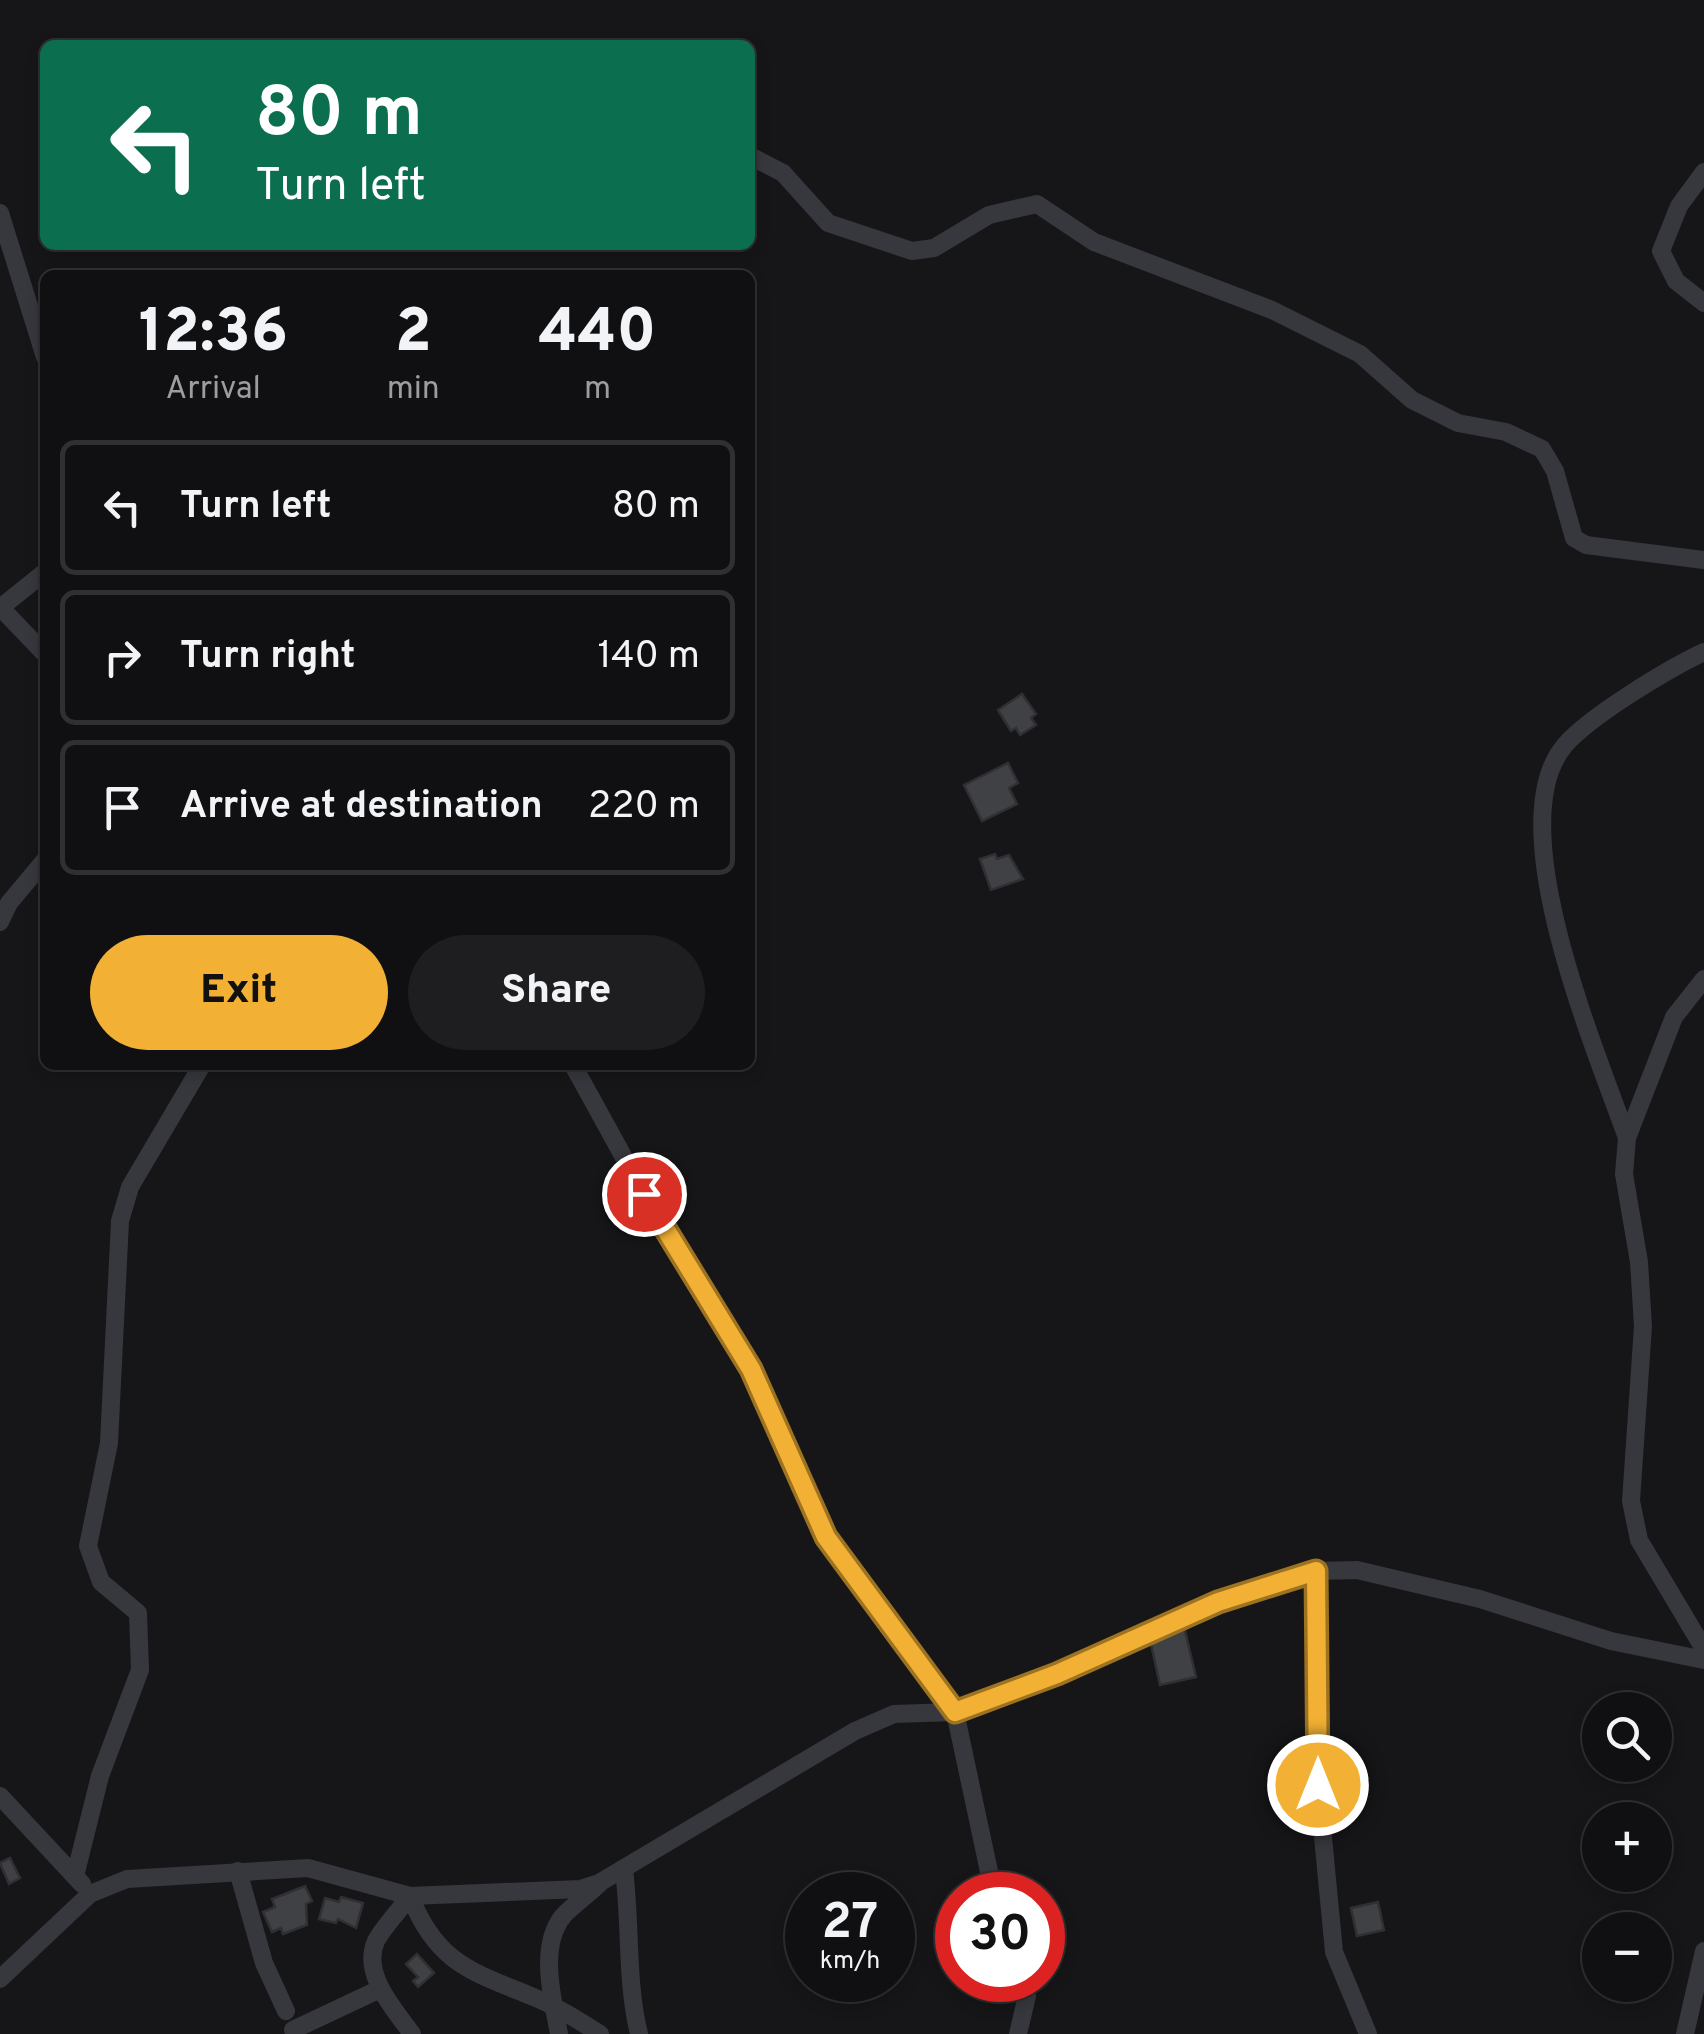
<!DOCTYPE html>
<html lang="en">
<head>
<meta charset="utf-8">
<style>
  :root { --surface:#101012; --page:#1e1e20; --text:#f1f3f6; --muted:#9c9d9f; --line:#303032; --accent:#f2b134 }
  body { margin:0; font-family:Overpass,sans-serif; background:var(--page); color:var(--text); height:100vh; display:flex; flex-direction:column; font-size:38px; white-space:nowrap }
  * { box-sizing:border-box; margin:0 }
  p { font-size:32px; color:var(--muted) }
  .icon { flex:none; width:55px; height:55px; fill:none; stroke:currentColor; stroke-width:2; stroke-linecap:round; stroke-linejoin:round }
  .map { position:relative; flex:1; overflow:hidden }
  .side { position:absolute; left:40px; top:270px; width:715px; height:800px; display:flex; flex-direction:column; background:var(--surface); border-radius:15px; box-shadow:0 5px 15px #0003,0 0 0 2px var(--line) }
  .side>* { flex:none }
  .banner { position:absolute; left:40px; top:40px; width:715px; height:210px; border-radius:15px; box-shadow:0 5px 15px #0003,0 0 0 2px var(--line); background:#0b6e4f; color:#fff; overflow:hidden }
  .tools { position:absolute; left:1582px; top:1692px; display:grid; gap:20px }
  .tools a { display:grid; place-items:center; width:90px; height:90px; border-radius:50%; background:var(--surface); box-shadow:0 5px 15px #0003,0 0 0 2px var(--line); font-size:50px }
  .speed { position:absolute; left:785px; top:1872px; display:flex; gap:20px; font-size:50px; font-weight:700; text-align:center }
  .speed>* { display:grid; place-content:center; width:130px; height:130px; border-radius:50%; background:var(--surface); box-shadow:0 5px 15px #0003,0 0 0 2px var(--line); line-height:1 }
  .speed small { font-size:25px; font-weight:400 }
  .speed .limit { border:15px solid #d22; background:#fff; color:#111 }
  .pin { position:absolute; display:grid; place-items:center; width:85px; height:85px; color:#fff; margin:-42px; border:5px solid #fff; border-radius:50%; box-shadow:0 2px 10px #0007 }
  .me { position:absolute; width:110px; margin:-55px; rotate:0deg; stroke-linejoin:round; filter:drop-shadow(0 0 8px #0008) }
  .turn { display:flex; align-items:center; gap:35px; height:210px; padding:0 50px; font-size:45px }
  .turn .icon { width:130px; height:130px; stroke-width:2.5 }
  .turn b { display:block; font-size:70px; line-height:85px }
  .eta { display:flex; justify-content:space-evenly; align-items:center; height:170px; text-align:center }
  .eta b { font-size:60px; font-weight:800; line-height:70px }
  .cta { display:flex; gap:20px; margin-top:auto; padding:20px 50px }
  .cta a { flex:1; height:115px; border-radius:60px; background:var(--accent); color:#111; font-size:40px; font-weight:800; line-height:115px; text-align:center }
  .cta a+a { background:var(--page); color:var(--text) }
  ul { padding:0; list-style:none }
  li { display:flex; align-items:center; gap:30px; height:135px; margin:0 20px 15px; padding:0 30px; border:5px solid var(--line); border-radius:15px }
  li div { flex:1 }
  li b { display:block; font-size:38px }
  li em { font-style:normal }
  .map>svg:first-child { display:block }
  .building { fill:#404145; stroke:#303034; stroke-width:2.5 }
  .lines { fill:none; stroke-linecap:round; stroke-linejoin:round }
  .street { stroke:#37383d; stroke-width:18 }
  .route-casing { stroke:#9d7322; stroke-width:25 }
  .route { stroke:#f2b134; stroke-width:18 }
</style>
</head>
<body>
<div class="map">
<svg width="1704" height="2034" viewBox="0 0 1704 2034">
  <rect width="100%" height="100%" fill="#161618"/>
  <g class="building">
    <polygon points="1022,694 1036,714 1031,718 1036,725 1020,735 1016,728 1011,731 998,710"/>
    <polygon points="1008,763 1018,783 1009,788 1017,804 982,821 964,785"/>
    <polygon points="995,854 997,859 1009,855 1023,879 991,890 980,859"/>
    <polygon points="1184,1627 1196,1677 1160,1685 1149,1635"/>
    <polygon points="10,1858 20,1878 9,1884 0,1863"/>
    <polygon points="305,1886 312,1901 306,1904 307,1925 283,1934 281,1928 272,1932 263,1912 275,1907 272,1899"/>
    <polygon points="341,1897 363,1903 356,1928 338,1919 336,1923 319,1919 325,1898 339,1902"/>
    <polygon points="1378,1902 1384,1930 1357,1936 1351,1908"/>
    <polygon points="417,1954 434,1973 418,1987 413,1981 418,1977 406,1964"/>
  </g>
  <g class="lines">
    <g class="street">
      <polyline points="750,156 783,173 828,223 912,251 934,248 989,215 1037,204 1094,242 1272,310 1360,354 1412,400 1458,423 1506,432 1542,449 1555,471 1574,538 1586,545 1704,560"/>
      <polyline points="1704,172 1679,206 1661,251 1676,281 1704,303"/>
      <polyline points="0,213 45,357"/>
      <polyline points="0,607 45,654"/>
      <polyline points="0,608 45,572"/>
      <polyline points="0,922 9,903 45,860"/>
      <polyline points="1704,979 1674,1017 1627,1138 1624,1174 1639,1262 1643,1326 1631,1501 1639,1540 1704,1649"/>
      <polyline points="573,1065 644,1194 751,1369 826,1537 955,1712 994,1895"/>
      <path d="M1627 1138C1597 1052 1498 823 1565 745 1590 716 1668 669 1704 652"/>
      <polyline points="1317,1571 1318,1785 1334,1952 1368,2034"/>
      <polyline points="0,1796 82,1884"/>
      <path d="M624 1870C631 1924 626 1981 639 2034"/>
      <polyline points="238,1871 264,1963 286,2011"/>
      <polyline points="75,1876 100,1776 140,1670 138,1613 101,1582 88,1546 109,1443 120,1221 130,1187 202,1065"/>
      <path d="M410 1896C437 1963 470 1971 531 1996 556 2006 578 2020 600 2034"/>
      <path d="M410 1896C400 1910 384 1926 376 1941 361 1974 395 2010 412 2034"/>
      <polyline points="0,1979 90,1894 127,1879 308,1868 410,1896 580,1889 599,1883 855,1731 894,1714 955,1712 1057,1674 1218,1603 1317,1571 1357,1570 1480,1599 1611,1641 1704,1660"/>
      <polyline points="293,2030 380,1989"/>
      <path d="M559 2034C553 2000 538 1947 563 1916 573 1905 588 1895 599 1884"/>
      <polyline points="1018,2034 1027,1996 1019,1980"/>
      <polyline points="1685,2034 1704,1951"/>
    </g>
  </g>
  <g class="lines">
    <g class="route-casing">
      <polyline id="route" points="644,1194 751,1369 826,1537 955,1712 1057,1674 1218,1602 1316,1571 1318,1785"/>
    </g>
    <use href="#route" class="route"/>
  </g>
</svg>
<div class="tools">
<a><svg class="icon" aria-label="search" viewBox="0 0 24 24"><circle cx="10" cy="10" r="6"/><path d="M15 15l6 6"/></svg></a>
<a>+</a>
<a>−</a>
</div>
<div class="speed"><div>27<small>km/h</small></div><div class="limit">30</div></div>
<div class="pin" style="left:644px;top:1194px;background:#d93025"><svg class="icon" aria-label="arrive" viewBox="0 0 24 24"><path d="M6 21V4h12l-3 4 3 4H6"/></svg></div>
<svg class="me" style="left:1318px;top:1785px" viewBox="-20 -20 40 40"><circle r="17" fill="#f2b134" stroke="#fff" stroke-width="3"/><path d="M0-11L8 9 0 5-8 9z" fill="#fff"/></svg>
<div class="banner">
<div class="turn"><svg class="icon" aria-label="left" viewBox="0 0 24 24"><path d="M17 20v-9H6M10 6l-5 5 5 5"/></svg><div><b>80 m</b>Turn left</div></div>
</div>
<section class="side">
<div class="eta">
<div><b>12:36</b><p>Arrival</p></div>
<div><b>2</b><p>min</p></div>
<div><b>440</b><p>m</p></div>
</div>
<ul>
<li><svg class="icon" aria-label="left" viewBox="0 0 24 24"><path d="M17 20v-9H6M10 6l-5 5 5 5"/></svg><div><b>Turn left</b></div><em>80 m</em></li>
<li><svg class="icon" aria-label="right" viewBox="0 0 24 24"><path d="M7 20v-9h11M14 6l5 5-5 5"/></svg><div><b>Turn right</b></div><em>140 m</em></li>
<li><svg class="icon" aria-label="arrive" viewBox="0 0 24 24"><path d="M6 21V4h12l-3 4 3 4H6"/></svg><div><b>Arrive at destination</b></div><em>220 m</em></li>
</ul>
<div class="cta"><a>Exit</a><a>Share</a></div>
</section>
</div>
</body>
</html>
